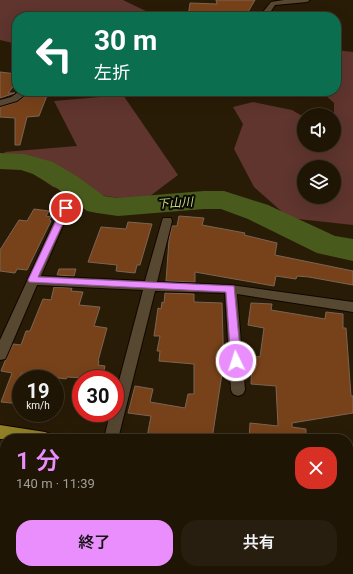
<!DOCTYPE html>
<html lang="ja">
<head>
<meta charset="utf-8">
<style>
  :root { --surface:#1f1505; --page:#271e0f; --text:#f1f3f6; --muted:#a19f9a; --line:#3c3427; --accent:#ea8dfd }
  body { margin:0; font-family:Roboto,"Noto Sans JP",sans-serif; background:var(--page); color:var(--text); height:100vh; display:flex; flex-direction:column; font-size:15px; white-space:nowrap }
  * { box-sizing:border-box; margin:0 }
  p { font-size:13px; color:var(--muted) }
  .icon { flex:none; width:22px; height:22px; fill:none; stroke:currentColor; stroke-width:2; stroke-linecap:round; stroke-linejoin:round }
  .map { position:relative; flex:1; overflow:hidden }
  .drawer { position:absolute; left:0px; top:434px; width:353px; height:140px; display:flex; flex-direction:column; background:var(--surface); border-radius:16px 16px 0 0; box-shadow:0 4px 16px #0002,0 0 0 1px var(--line) }
  .drawer>* { flex:none }
  .guide { position:absolute; left:12px; top:12px; width:329px; height:84px; border-radius:16px; box-shadow:0 4px 16px #0002,0 0 0 1px var(--line); background:#0b6e4f; color:#fff; overflow:hidden }
  .fabs { position:absolute; left:297px; top:108px; display:grid; gap:8px }
  .fabs a { display:grid; place-items:center; width:44px; height:44px; border-radius:50%; background:var(--surface); box-shadow:0 4px 16px #0002,0 0 0 1px var(--line); font-size:20px }
  .speed { position:absolute; left:12px; top:370px; display:flex; gap:8px; font-size:20px; font-weight:700; text-align:center }
  .speed>* { display:grid; place-content:center; width:52px; height:52px; border-radius:50%; background:var(--surface); box-shadow:0 4px 16px #0002,0 0 0 1px var(--line); line-height:1 }
  .speed small { font-size:10px; font-weight:400 }
  .speed .limit { border:6px solid #d22; background:#fff; color:#111 }
  .pin { position:absolute; display:grid; place-items:center; width:34px; height:34px; color:#fff; margin:-17px; border:2px solid #fff; border-radius:50%; box-shadow:0 1px 4px #0007 }
  .me { position:absolute; width:44px; margin:-22px; rotate:356deg; stroke-linejoin:round; filter:drop-shadow(0 0 3px #0008) }
  .turn { display:flex; align-items:center; gap:14px; height:84px; padding:0 16px; font-size:18px }
  .turn .icon { width:52px; height:52px; stroke-width:2.5 }
  .turn b { display:block; font-size:28px; line-height:34px }
  .round { display:grid; place-items:center; flex:none; width:42px; height:42px; border-radius:16px; background:var(--page) }
  .overview { display:flex; align-items:center; justify-content:space-between; height:68px; padding:0 16px }
  h1 { font-size:24px; font-weight:600; line-height:30px; color:var(--accent) }
  .button { display:flex; gap:8px; margin-top:auto; padding:8px 16px }
  .button a { flex:1; height:46px; border-radius:16px; background:var(--accent); color:#111; font-size:16px; font-weight:600; line-height:46px; text-align:center }
  .button a+a { background:var(--page); color:var(--text) }
  .map>svg:first-child { display:block }
  .green { fill:#5f352e; fill-rule:evenodd }
  .lines { fill:none; stroke-linecap:round; stroke-linejoin:round }
  .river { fill:#495b1c; fill-rule:evenodd }
  .building { fill:#77421a; stroke:#7c6454 }
  .minor-casing { stroke:#110600; stroke-width:2 }
  .major-casing { stroke:#110600; stroke-width:2 }
  .minor { fill:#574832; fill-rule:evenodd }
  .major { fill:#928026; fill-rule:evenodd }
  .route { fill:#ea8dfd; stroke:#985ca4 }
  .labels { text-anchor:middle; dominant-baseline:central; stroke-width:4; stroke-linejoin:round; paint-order:stroke }
  .water-label { font-size:12px; font-style:italic; fill:#c0de84; stroke:#0d0802 }
</style>
</head>
<body>
<div class="map">
<svg width="353" height="574" viewBox="0 0 353 574">
  <rect width="100%" height="100%" fill="#291c07"/>
  <g class="green">
    <polygon points="0,0 123,0 154,15 163,17 17,17 17,44 0,40"/>
    <path d="M336 50 353 52V225L289 218 254 187 234 149 243 124 233 107 253 102 292 110 304 117V145H334V115H326L334 113V103L321 91H336ZM304 167H334V197H304Z"/>
    <polygon points="123,95 178,175 142,202 53,187 4,152 77,146 54,101"/>
  </g>
  <g class="lines">
    <polygon class="river" points="0,153 24,154 53,162 78,177 104,196 118,198 204,191 224,191 268,205 335,236 353,239 353,261 317,253 248,219 221,209 204,209 118,216 97,213 87,211 58,189 33,174 21,170 0,169"/>
  </g>
  <g class="building">
    <polygon points="216,0 255,0 245,17 188,17 190,3 217,4"/>
    <polygon points="0,72 17,74 17,82 8,93 15,93 0,98"/>
    <polygon points="30,93 48,93 39,116 27,117 20,145 15,145 15,118 0,117 0,107 17,102"/>
    <polygon points="34,209 49,211 46,216 51,217 49,220 51,221 27,270 17,269 15,273 0,271 0,250 19,220 27,221"/>
    <polygon points="179,216 204,218 202,225 245,233 244,235 277,243 275,255 353,271 353,285 309,277 297,276 296,279 276,276 274,286 195,272 195,282 166,281 169,240 172,226 177,226"/>
    <polygon points="128,222 152,224 140,265 137,265 135,273 116,271 117,265 88,262 101,227 126,229"/>
    <polygon points="59,269 76,269 74,276 57,275"/>
    <polygon points="54,287 72,288 71,291 83,292 79,305 100,307 94,326 107,328 98,361 99,361 98,365 105,366 102,379 67,377 66,379 21,373 21,404 1,402 12,373 1,371 5,361 13,344 21,345 26,331 30,331 43,299 51,300"/>
    <polygon points="165,293 194,294 194,302 222,303 224,374 222,374 212,439 161,439 147,437 151,416 128,413 135,386 153,389 150,402 185,408 188,394 194,394 194,364 159,361 160,351 157,351 160,336 154,336 158,308 161,309 162,302 164,303"/>
    <polygon points="251,303 272,304 271,310 325,319 326,312 343,314 343,328 346,328 351,396 353,396 353,413 292,423 292,427 306,429 306,439 249,439 250,423 278,426 276,386 251,384 252,356 260,357 264,328 248,325"/>
  </g>
  <g class="lines">
    <g class="minor-casing">
      <g id="minor">
        <polygon points="284,0 310,0 307,2 275,5 267,17 259,17 271,2"/>
        <polygon points="20,91 30,91 17,101 0,106 0,100 11,97"/>
        <polygon points="66,204 71,207 41,276 145,281 162,221 163,218 171,218 172,221 157,282 231,285 353,302 353,312 237,294 245,390 243,394 238,396 233,394 231,390 225,293 155,291 118,439 104,439 110,413 115,413 115,396 143,290 37,285 7,355 5,359 0,360 0,340 61,207"/>
        <polygon points="5,514 5,532 0,534 0,516"/>
        <polygon points="0,537 5,539 5,557 0,555"/>
        <polygon points="22,569 44,569 46,574 24,574"/>
      </g>
    </g>
    <g class="major-casing">
      <g id="major">
        <polygon points="0,425 45,432 50,434 52,439 0,439"/>
        <polygon points="348,476 353,477 353,493 348,492"/>
      </g>
    </g>
    <use href="#minor" class="minor"/>
    <use href="#major" class="major"/>
  </g>
  <polygon class="route" points="66,205 70,208 38,277 234,286 241,361 240,364 236,365 233,364 231,361 226,292 29,282 28,280 62,208"/>
  <g class="labels">
    <g class="water-label">
      <text transform="translate(175 203) rotate(-4)">下山川</text>
    </g>
  </g>
</svg>
<div class="fabs">
<a><svg class="icon" aria-label="sound" viewBox="0 0 24 24"><path d="M4 9h4l5-4v14l-5-4H4zM17 9q2 3 0 6"/></svg></a>
<a><svg class="icon" aria-label="layers" viewBox="0 0 24 24"><path d="M12 4l9 5-9 5-9-5zM3 14l9 5 9-5"/></svg></a>
</div>
<div class="speed"><div>19<small>km/h</small></div><div class="limit">30</div></div>
<div class="pin" style="left:66px;top:208px;background:#d93025"><svg class="icon" aria-label="arrive" viewBox="0 0 24 24"><path d="M6 21V4h12l-3 4 3 4H6"/></svg></div>
<svg class="me" style="left:236px;top:361px" viewBox="-20 -20 40 40"><circle r="17" fill="#ea8dfd" stroke="#fff" stroke-width="3"/><path d="M0-11L8 9 0 5-8 9z" fill="#fff"/></svg>
<div class="guide">
<div class="turn"><svg class="icon" aria-label="left" viewBox="0 0 24 24"><path d="M17 20v-9H6M10 6l-5 5 5 5"/></svg><div><b>30 m</b>左折</div></div>
</div>
<section class="drawer">
<div class="overview"><div><h1>1 分</h1><p>140 m · 11:39</p></div><a class="round" style="background:#d93025;color:#fff"><svg class="icon" aria-label="close" viewBox="0 0 24 24"><path d="M6 6l12 12M18 6L6 18"/></svg></a></div>
<div class="button"><a>終了</a><a>共有</a></div>
</section>
</div>
</body>
</html>
